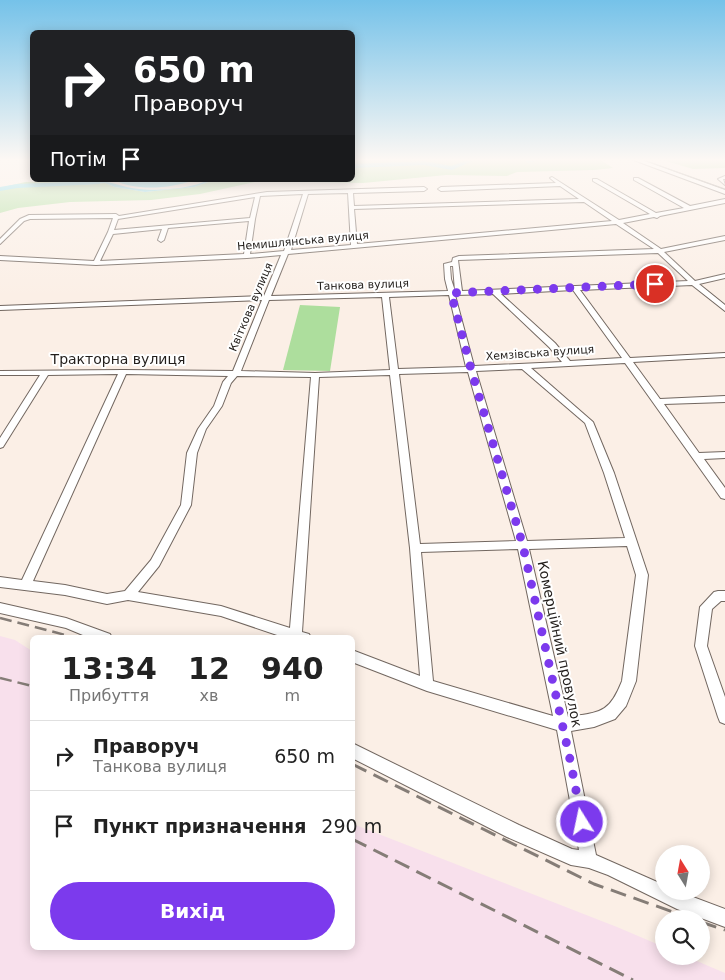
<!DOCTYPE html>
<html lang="uk">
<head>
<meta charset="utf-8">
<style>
  :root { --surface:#fff; --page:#f2f2f2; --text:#222; --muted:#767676; --line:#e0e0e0; --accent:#7c3aed }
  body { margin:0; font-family:"DejaVu Sans",sans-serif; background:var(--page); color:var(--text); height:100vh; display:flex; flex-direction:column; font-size:19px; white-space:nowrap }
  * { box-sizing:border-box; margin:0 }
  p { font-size:16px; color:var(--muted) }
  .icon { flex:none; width:28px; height:28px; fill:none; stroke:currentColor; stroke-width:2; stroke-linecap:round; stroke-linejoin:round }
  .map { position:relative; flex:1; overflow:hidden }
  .sheet { position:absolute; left:30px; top:635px; width:325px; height:315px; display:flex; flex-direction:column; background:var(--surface); border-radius:8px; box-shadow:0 2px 12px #0003 }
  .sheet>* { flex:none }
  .top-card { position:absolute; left:30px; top:30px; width:325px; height:152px; border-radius:8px; box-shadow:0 2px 12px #0003; background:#202124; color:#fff; overflow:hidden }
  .needle { width:32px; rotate:349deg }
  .controls { position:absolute; left:655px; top:845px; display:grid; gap:10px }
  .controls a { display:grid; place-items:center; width:55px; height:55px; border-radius:50%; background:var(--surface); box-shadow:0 2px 12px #0003; font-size:25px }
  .pin { position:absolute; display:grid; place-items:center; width:42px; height:42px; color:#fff; margin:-21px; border:2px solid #fff; border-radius:50%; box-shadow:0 1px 5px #0007 }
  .me { position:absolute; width:55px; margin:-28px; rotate:350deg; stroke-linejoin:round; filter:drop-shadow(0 0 4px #0008) }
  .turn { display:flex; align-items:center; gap:18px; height:105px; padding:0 20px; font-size:22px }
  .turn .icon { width:65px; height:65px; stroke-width:2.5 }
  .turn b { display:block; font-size:35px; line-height:42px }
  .then { display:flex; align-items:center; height:48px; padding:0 20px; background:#0003; gap:10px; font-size:19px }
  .eta { display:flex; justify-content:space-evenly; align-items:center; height:85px; text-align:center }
  .eta b { font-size:30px; font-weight:800; line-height:35px }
  .button { display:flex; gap:10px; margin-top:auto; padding:10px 20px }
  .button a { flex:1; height:58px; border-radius:30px; background:var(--accent); color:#fff; font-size:20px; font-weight:800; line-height:58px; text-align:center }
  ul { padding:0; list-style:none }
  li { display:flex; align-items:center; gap:15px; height:70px; padding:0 20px; border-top:1px solid var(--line) }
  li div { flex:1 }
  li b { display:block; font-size:19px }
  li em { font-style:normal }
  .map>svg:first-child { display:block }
  .industrial { fill:#f8e0ec }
  .green { fill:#adde9d }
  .water { fill:#68d6eb }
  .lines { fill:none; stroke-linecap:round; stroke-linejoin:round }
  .river { fill:#68d6eb; fill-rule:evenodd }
  .minor-casing { stroke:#726760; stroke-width:2 }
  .major-casing { stroke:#726760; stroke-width:2 }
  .minor { fill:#fff; fill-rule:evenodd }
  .major { fill:#fff; fill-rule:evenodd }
  .tram { stroke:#857d77; stroke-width:1 }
  .rail-far1 { stroke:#857d77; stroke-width:2.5; stroke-dasharray:12 6; stroke-linecap:butt }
  .rail { stroke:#857d77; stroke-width:3; stroke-dasharray:16 8; stroke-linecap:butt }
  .route { stroke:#7c3aed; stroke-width:9; stroke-dasharray:0 16.2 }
  .labels { text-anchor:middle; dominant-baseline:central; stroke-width:4; stroke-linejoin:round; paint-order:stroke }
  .far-street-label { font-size:11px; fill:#221e1b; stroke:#fff }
  .street-label { font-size:14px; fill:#221e1b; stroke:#fff }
</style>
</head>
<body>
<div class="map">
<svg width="725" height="980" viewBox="0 0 725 980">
  <rect width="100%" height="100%" fill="#fbefe6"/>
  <polygon class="industrial" points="0,636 15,640 32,651 32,948 352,948 353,824 617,927 664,947 664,956 685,956 725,973 725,980 0,980"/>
  <g class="green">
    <polygon points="364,159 599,159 613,168 594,170 517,172 507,176 446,175 363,183 260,181 200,194 151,200 70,202 18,208 0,213 0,188 25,182 91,180 84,185 105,183 115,187 145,192 194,187 214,180 352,180 353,161"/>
    <polygon points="659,159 725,159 725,168 693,169"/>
    <polygon points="300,305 340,307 330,371 283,370"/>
  </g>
  <g class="water">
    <path d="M114 180H194C169 189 136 191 114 180Z"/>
    <path d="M207 180H214L194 187 145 192 115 187 105 183 82 185C107 176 116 187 139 189 156 191 193 189 207 180Z"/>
  </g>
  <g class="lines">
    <g class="river">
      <polygon points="470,159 477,159 452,170 424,165 352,168 352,164 424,161 451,166"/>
      <polygon points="522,159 543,159 528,163"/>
      <polygon points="98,181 100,184 17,188 0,191 0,187 17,184"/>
    </g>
    <g class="minor-casing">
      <g id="minor">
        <polygon points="725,176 725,179 723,179 725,185 718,179"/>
        <path d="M552 177 619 220 650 214 593 181V179H597L656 213 684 208 634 180V178H638L690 206 725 199V203L660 216 657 218 654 217 623 223 661 249 725 236V240L664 252 695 281 725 274V278L699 284 725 305V311L692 285 580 290 630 358 725 353V357L633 362 660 399 725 396V402L664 404 699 453 725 452V458L704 459 725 488V499L721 498 625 363 531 368 593 422 614 473 648 575 636 681 626 706 615 719 594 727 571 731 596 855 664 885V891H677L725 909V927L677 909 608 875 589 868 571 865 507 837 352 758V743L519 825 572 849 579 850 557 730 427 691 352 662V650L420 676 410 548 390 375 319 377 302 632 309 634 311 638H286L221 616 128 600 107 604 65 595 0 587V577L22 580 118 374 48 375 3 447 0 448V438L40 375H0V371L123 370 233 371 262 300 0 310V306L264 296 281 255 247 258 96 265 0 260V256L94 261 108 232 113 218 30 219 24 221 0 244V239L20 219 29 215 116 214 119 216 267 192 424 187 427 189 424 191 353 193 354 206 579 199 560 186 441 191 438 189 441 187 556 183 550 178ZM348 193 351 245 291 250 308 194ZM303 194 284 251 250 254 255 219 260 196ZM255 197 250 218 114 230 118 219ZM584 202 612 221 357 244 354 209ZM249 221 244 254 100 261 113 234 162 229 158 240 161 242 164 240 168 228ZM616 224 654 249 459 256 453 258 452 262 444 264 445 279 448 291 271 296 288 254ZM658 253 688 281 462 291 458 260ZM450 266H453L455 291 451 279ZM573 290 622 358 570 361 555 343 501 294ZM493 294 549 347 562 362 474 366 455 295ZM449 295 466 367 398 369 389 297ZM382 297 390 370 315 373 241 371 269 300ZM522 369 585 423 604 473 625 538 527 541 476 371ZM468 372 516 541 420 544 399 374ZM126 374 228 376 223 382 214 406 198 429 187 453 181 505 151 560 125 591 107 594 65 585 33 581ZM237 376 311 377 290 628 221 606 138 592 159 566 191 505 197 453 206 429 222 406 231 383ZM627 546 636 575 622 681C609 714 600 712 568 717L529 549ZM518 549 553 716 433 681 421 552Z"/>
        <polygon points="718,591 725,591 725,601 721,601 712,609 707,646 725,697 725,724 720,722 718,717 695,646 700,607 714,592"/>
        <polygon points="0,603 66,618 110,634 112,638 90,638 66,628 0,613"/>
      </g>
    </g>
    <g class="major-casing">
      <polygon id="major" points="631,159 639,159 725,190 725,194"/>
    </g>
    <use href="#minor" class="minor"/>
    <use href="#major" class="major"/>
    <polyline class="tram" points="641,159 725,189"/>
    <g class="rail-far1">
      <polyline points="0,618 77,638"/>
      <polyline points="0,678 32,686"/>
    </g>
    <g class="rail">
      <polyline points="352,764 594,884 693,919"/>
      <polyline points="352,839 633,980"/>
      <polyline points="701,922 725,930"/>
    </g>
  </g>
  <linearGradient id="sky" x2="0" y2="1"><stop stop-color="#75c2e9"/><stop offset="0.54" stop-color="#fdf8f4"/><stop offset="1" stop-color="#fdf8f4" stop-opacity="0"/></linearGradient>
  <rect width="725" height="296" fill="url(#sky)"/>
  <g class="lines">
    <polyline class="route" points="582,822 571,764 523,546 471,369 451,293 655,284"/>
  </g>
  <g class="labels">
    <g class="far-street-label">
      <text transform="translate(303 241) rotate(-5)">Немишлянська вулиця</text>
      <text transform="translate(363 285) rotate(-2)">Танкова вулиця</text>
      <text transform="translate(251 307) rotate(-67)">Квіткова вулиця</text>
      <text transform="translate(540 353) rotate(-4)">Хемзівська вулиця</text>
    </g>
    <g class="street-label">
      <text x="118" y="359">Тракторна вулиця</text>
      <text transform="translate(560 644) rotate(78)">Комерційний провулок</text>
    </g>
  </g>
</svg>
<div class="controls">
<a><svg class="needle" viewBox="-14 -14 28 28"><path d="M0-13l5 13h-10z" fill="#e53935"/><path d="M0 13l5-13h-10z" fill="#767676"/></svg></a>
<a><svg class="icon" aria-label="search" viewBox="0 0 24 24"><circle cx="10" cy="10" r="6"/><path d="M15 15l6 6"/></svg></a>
</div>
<div class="pin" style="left:655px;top:284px;background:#d93025"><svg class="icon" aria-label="arrive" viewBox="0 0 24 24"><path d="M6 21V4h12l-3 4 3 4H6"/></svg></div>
<svg class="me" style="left:582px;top:822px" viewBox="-20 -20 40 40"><circle r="17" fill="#7c3aed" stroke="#fff" stroke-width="3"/><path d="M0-11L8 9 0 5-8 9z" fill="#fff"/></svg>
<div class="top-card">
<div class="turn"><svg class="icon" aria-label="right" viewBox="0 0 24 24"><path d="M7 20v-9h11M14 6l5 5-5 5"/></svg><div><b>650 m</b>Праворуч</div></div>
<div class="then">Потім<svg class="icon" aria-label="arrive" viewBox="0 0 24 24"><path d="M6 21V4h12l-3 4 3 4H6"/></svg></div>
</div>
<section class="sheet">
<div class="eta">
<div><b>13:34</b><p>Прибуття</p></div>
<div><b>12</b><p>хв</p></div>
<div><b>940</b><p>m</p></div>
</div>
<ul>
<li><svg class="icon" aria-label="right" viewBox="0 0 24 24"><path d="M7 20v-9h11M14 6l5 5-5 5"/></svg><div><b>Праворуч</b><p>Танкова вулиця</p></div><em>650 m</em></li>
<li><svg class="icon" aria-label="arrive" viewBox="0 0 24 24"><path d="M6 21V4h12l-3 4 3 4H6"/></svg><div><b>Пункт призначення</b></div><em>290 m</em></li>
</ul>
<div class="button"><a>Вихід</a></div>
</section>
</div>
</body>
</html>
